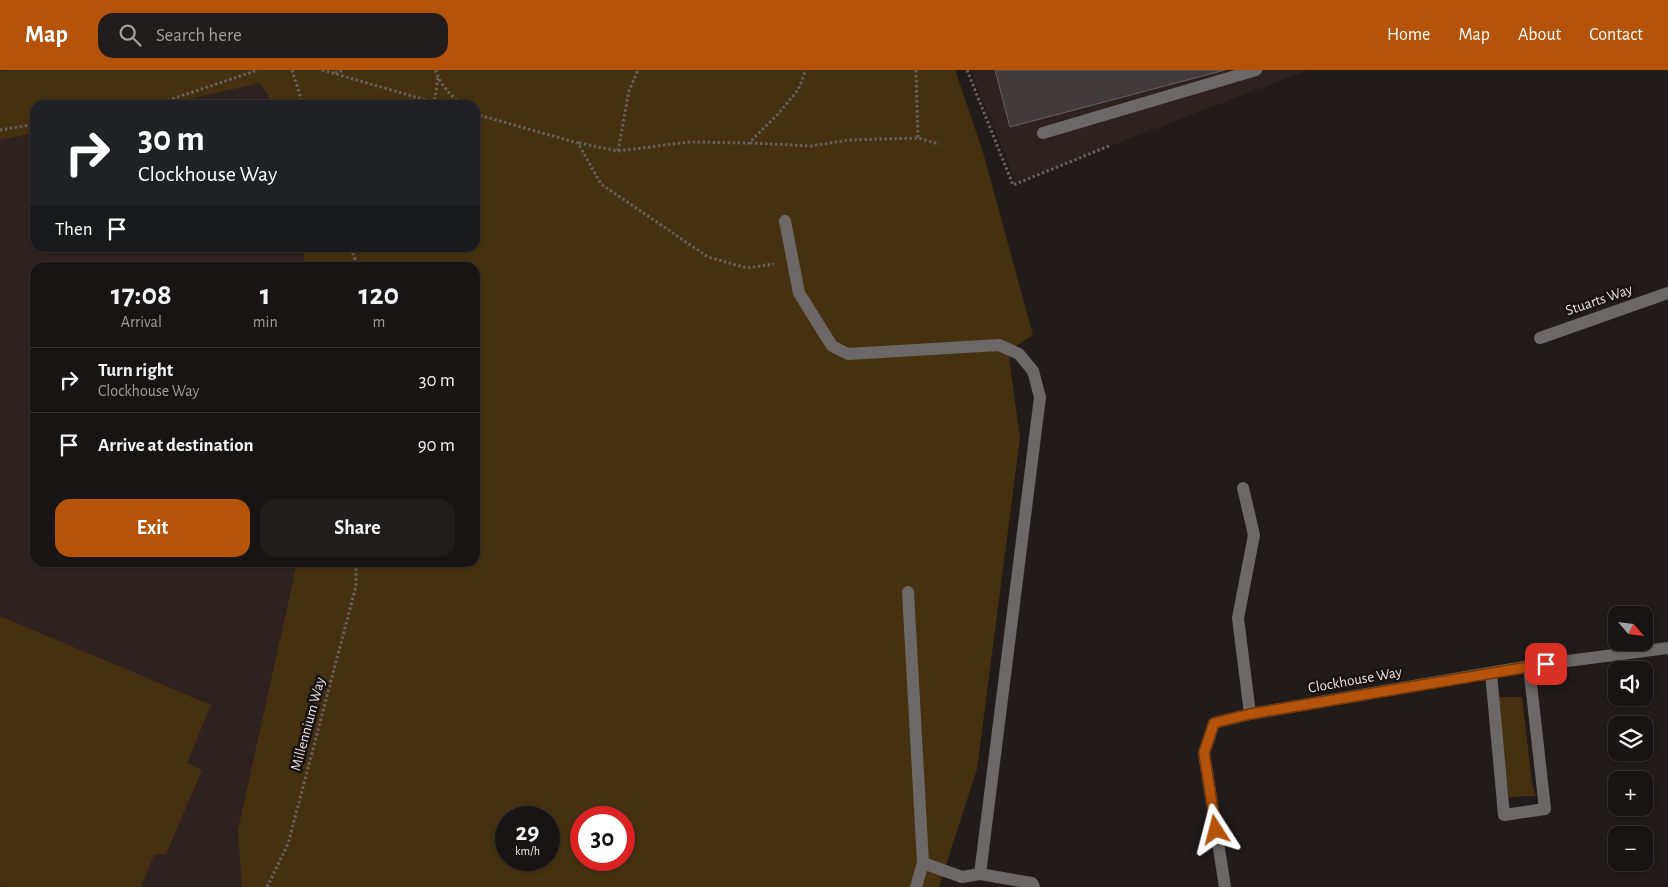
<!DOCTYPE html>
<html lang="en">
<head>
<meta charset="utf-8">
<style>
  :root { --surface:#191414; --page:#221d1d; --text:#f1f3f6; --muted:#9f9ea0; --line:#373334; --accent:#b45309 }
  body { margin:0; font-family:"Alegreya Sans",sans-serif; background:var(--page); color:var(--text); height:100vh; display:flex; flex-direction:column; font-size:19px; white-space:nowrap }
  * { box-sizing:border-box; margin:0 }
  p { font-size:16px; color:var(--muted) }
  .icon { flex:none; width:28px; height:28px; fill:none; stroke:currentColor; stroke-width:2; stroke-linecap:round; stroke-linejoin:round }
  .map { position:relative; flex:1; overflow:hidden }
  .sheet { position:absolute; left:30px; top:192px; width:450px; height:305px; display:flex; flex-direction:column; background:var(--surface); border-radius:15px; box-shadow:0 1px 4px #0004,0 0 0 1px var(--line) }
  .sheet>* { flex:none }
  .top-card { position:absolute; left:30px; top:30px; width:450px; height:152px; border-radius:15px; box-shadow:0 1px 4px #0004,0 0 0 1px var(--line); background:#202124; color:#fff; overflow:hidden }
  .needle { width:32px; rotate:118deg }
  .controls { position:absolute; left:1608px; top:536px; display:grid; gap:10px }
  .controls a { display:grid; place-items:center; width:45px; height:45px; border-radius:10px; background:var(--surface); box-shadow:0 1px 4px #0004,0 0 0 1px var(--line); font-size:25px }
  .speed { position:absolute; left:495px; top:736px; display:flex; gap:10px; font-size:25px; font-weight:700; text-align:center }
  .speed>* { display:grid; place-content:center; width:65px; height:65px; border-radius:50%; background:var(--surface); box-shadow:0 1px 4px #0004,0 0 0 1px var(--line); line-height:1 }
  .speed small { font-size:12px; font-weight:400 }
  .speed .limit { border:8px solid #d22; background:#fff; color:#111 }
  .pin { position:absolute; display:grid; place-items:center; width:42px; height:42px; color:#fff; margin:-21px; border-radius:10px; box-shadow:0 2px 8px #0006 }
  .me { position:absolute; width:55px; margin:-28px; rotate:351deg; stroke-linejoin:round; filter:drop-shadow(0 0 4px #0008) }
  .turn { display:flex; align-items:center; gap:18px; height:105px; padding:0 25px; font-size:22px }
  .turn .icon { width:65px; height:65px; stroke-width:2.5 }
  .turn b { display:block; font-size:35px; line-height:42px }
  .then { display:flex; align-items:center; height:48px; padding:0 25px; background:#0003; gap:10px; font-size:19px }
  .eta { display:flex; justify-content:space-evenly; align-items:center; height:85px; text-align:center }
  .eta b { font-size:30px; font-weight:700; line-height:35px }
  .cta { display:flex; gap:10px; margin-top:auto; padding:10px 25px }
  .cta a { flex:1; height:58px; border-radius:15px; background:var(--accent); color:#fff; font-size:20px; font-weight:700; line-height:58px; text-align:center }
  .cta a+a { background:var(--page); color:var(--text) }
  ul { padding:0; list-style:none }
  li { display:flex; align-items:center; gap:15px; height:65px; padding:0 25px; border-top:1px solid var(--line) }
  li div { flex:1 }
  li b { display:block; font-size:19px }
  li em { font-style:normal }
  header { display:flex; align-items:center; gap:30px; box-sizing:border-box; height:70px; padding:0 25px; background:var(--accent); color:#fff }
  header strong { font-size:24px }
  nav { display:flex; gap:28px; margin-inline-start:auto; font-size:18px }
  .search { width:350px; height:45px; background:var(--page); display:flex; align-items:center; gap:12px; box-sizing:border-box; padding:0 18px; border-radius:15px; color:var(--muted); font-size:19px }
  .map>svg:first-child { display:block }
  .built { fill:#2e2220 }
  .green { fill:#45310f; fill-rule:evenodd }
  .building { fill:#413b3b; stroke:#686162 }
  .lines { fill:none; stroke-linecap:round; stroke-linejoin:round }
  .path { stroke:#66605f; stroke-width:3; stroke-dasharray:2.5 2.5; stroke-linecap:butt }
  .minor { stroke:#6b6867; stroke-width:12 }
  .route-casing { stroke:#753606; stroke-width:12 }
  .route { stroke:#b45309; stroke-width:9 }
  .labels { text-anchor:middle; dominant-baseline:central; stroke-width:5; stroke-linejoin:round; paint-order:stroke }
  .street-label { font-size:15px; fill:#e9e4e3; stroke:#181211 }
</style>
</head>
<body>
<header>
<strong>Map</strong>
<div class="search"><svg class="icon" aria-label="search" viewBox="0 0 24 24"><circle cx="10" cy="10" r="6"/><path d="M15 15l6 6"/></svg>Search here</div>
<nav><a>Home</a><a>Map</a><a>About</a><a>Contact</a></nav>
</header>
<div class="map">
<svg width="1668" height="817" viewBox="0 0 1668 817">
  <rect width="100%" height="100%" fill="#211b1a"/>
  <g class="built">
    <polygon points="239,0 268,0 281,35 171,35"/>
    <polygon points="970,0 1308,0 1016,112"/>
    <polygon points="35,63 35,178 334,178 341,197 35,198 35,492 337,493 247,817 0,817 0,70"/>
  </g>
  <g class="green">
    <path d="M9 0H955L983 82 1033 265 1008 281 1020 368 977 699 939 817H242L238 760 297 493 475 492V198L305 197 303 178H475V35H274L260 13 161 35H35V63L0 70V1ZM506 748H549V790H506ZM581 748H624V790H581Z"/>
    <polygon points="0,546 211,635 187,693 202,700 166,784 154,785 141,817 4,817 0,816"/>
    <polygon points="1497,627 1522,627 1532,713 1536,726 1509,727"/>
  </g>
  <polygon class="building" points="995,0 1225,0 1010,57"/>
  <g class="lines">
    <g class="path">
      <polyline points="292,0 303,35"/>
      <polyline points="322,0 443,35"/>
      <path d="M436 0C438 13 452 26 462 35"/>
      <polyline points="916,0 918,68"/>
      <polyline points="967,0 1013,115 1109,76"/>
      <polyline points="335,3 344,0"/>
      <polyline points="143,35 169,30 258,0"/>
      <polyline points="434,35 438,8"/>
      <polyline points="475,44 578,73 601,114 708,187 747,198 774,194"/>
      <polyline points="0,60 35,54"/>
      <polyline points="579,73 618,81 689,72 749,73 778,44 798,20 806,0"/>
      <polyline points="750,73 811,76 848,70 918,68 939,74"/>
      <polyline points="618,81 629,21 638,0"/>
      <polyline points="351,178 358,198"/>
      <polyline points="267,817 288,774 356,516 356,492"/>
    </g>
    <g class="minor">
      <polyline points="1043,63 1256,0"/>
      <polyline points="785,151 799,223 832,276 848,284 999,275 1019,284 1033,301 1040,327 980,804 1032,813 1034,817"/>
      <polyline points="1540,268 1668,223"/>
      <polyline points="1243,418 1254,465 1238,548 1250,644"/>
      <polyline points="908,522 923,793 962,807 980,804"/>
      <polyline points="1491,603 1504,745 1545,739 1529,596"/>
      <polyline points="916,817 923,793"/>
      <polyline points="1225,817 1204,683 1214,653 1250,644 1529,596 1668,578"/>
    </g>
  </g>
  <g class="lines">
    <g class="route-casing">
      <polyline id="route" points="1216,760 1204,683 1214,653 1250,644 1546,594"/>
    </g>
    <use href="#route" class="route"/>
  </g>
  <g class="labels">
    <g class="street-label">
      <text transform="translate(1599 230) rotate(-19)">Stuarts Way</text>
      <text transform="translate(1355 610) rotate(-10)">Clockhouse Way</text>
      <text transform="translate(308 654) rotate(-75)">Millennium Way</text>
    </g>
  </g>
</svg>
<div class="controls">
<a><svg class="needle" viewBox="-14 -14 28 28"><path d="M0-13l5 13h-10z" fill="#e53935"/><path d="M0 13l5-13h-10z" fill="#9f9ea0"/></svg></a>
<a><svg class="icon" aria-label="sound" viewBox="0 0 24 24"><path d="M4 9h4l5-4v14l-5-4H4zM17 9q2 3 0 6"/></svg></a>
<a><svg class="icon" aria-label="layers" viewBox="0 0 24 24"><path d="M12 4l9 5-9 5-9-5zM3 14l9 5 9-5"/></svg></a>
<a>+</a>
<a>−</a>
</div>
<div class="speed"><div>29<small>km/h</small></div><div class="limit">30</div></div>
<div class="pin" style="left:1546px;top:594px;background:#d93025"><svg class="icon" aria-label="arrive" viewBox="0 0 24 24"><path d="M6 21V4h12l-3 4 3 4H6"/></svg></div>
<svg class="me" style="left:1216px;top:760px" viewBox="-20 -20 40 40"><path d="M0-17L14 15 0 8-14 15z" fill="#b45309" stroke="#fff" stroke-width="4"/></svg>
<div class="top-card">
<div class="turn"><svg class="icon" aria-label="right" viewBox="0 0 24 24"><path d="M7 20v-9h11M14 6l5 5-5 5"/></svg><div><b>30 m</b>Clockhouse Way</div></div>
<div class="then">Then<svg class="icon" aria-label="arrive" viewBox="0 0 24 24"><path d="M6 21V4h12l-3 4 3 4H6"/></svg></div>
</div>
<section class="sheet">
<div class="eta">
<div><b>17:08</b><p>Arrival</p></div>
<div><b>1</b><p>min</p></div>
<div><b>120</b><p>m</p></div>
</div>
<ul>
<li><svg class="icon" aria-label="right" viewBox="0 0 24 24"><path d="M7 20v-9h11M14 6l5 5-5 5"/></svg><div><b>Turn right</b><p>Clockhouse Way</p></div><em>30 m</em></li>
<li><svg class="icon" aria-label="arrive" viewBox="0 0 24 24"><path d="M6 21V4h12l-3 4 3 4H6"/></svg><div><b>Arrive at destination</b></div><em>90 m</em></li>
</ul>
<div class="cta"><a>Exit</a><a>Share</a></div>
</section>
</div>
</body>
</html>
